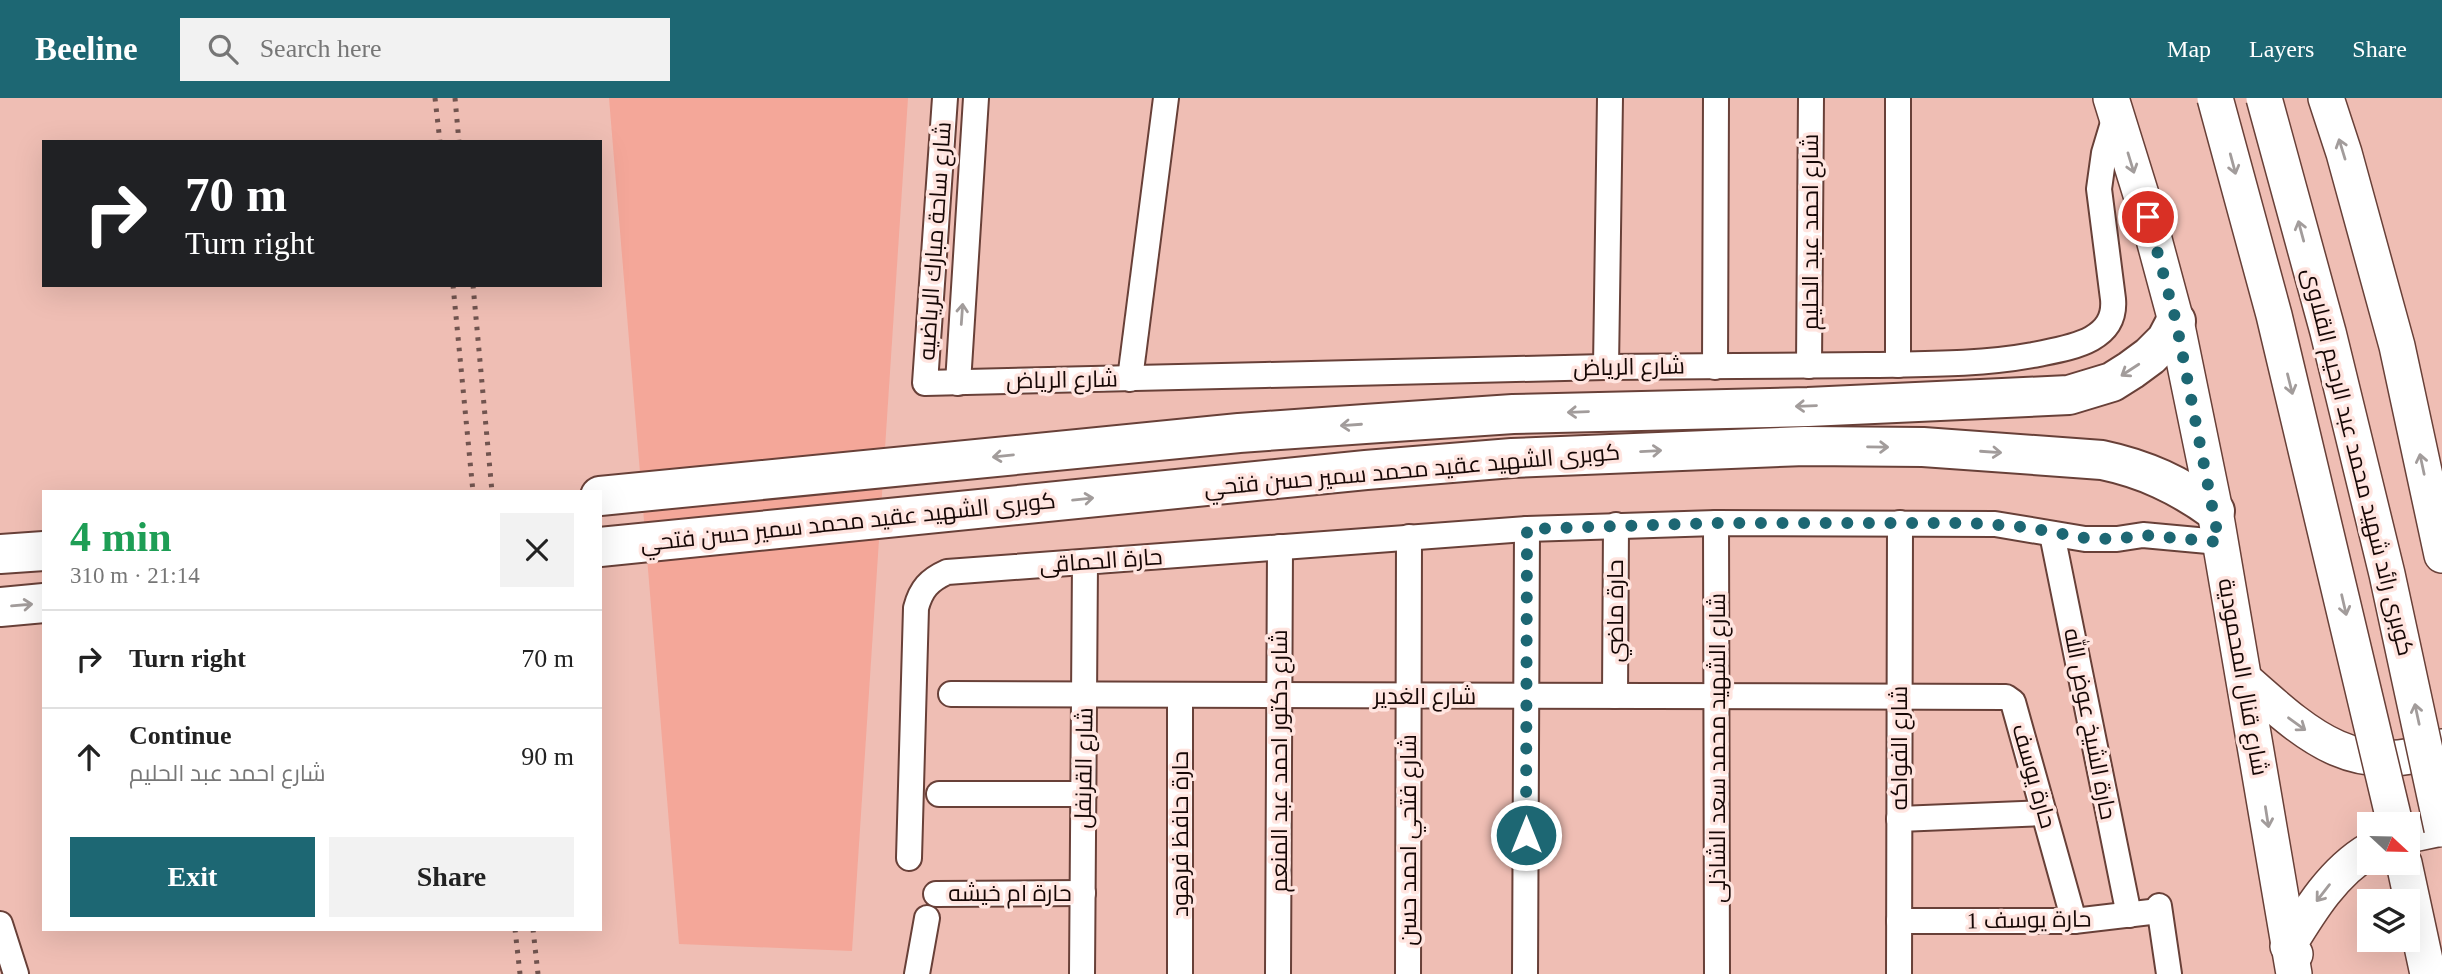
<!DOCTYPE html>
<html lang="en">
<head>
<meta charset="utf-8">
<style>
  :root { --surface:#fff; --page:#f2f2f2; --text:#222; --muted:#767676; --line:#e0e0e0; --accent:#1d6773 }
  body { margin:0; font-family:"Times New Roman",Cairo,serif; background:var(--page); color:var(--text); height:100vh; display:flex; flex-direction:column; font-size:26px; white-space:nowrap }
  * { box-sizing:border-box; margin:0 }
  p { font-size:23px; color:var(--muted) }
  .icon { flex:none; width:38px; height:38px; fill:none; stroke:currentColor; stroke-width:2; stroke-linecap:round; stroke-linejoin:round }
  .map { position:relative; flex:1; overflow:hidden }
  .sheet { position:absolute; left:42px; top:392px; width:560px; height:441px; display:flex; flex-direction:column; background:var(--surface); border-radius:0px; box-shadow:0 7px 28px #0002 }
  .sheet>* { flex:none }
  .banner { position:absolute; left:42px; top:42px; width:560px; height:147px; border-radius:0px; box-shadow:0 7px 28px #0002; background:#202124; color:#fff; overflow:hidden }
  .needle { width:46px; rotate:112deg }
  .tools { position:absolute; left:2357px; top:714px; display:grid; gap:14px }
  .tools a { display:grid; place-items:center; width:63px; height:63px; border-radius:0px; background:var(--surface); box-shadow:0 7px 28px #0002; font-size:35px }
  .pin { position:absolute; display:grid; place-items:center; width:60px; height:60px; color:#fff; margin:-30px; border:4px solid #fff; border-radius:50%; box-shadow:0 2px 7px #0007 }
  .me { position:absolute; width:77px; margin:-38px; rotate:0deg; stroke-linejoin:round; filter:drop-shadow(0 0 5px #0008) }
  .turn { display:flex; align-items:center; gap:24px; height:147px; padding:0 28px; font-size:32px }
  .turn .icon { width:91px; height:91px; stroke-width:2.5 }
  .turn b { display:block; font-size:49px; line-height:60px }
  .round { display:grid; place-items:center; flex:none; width:74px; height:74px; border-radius:0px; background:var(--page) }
  .headline { display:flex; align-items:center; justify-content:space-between; height:119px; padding:0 28px }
  h1 { font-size:42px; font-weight:700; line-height:52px; color:#1e9e55 }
  .primary-button { display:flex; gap:14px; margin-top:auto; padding:14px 28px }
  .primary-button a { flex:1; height:80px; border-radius:0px; background:var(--accent); color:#fff; font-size:28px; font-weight:700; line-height:80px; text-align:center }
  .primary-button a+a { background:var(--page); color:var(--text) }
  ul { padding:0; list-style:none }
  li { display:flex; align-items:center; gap:21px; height:98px; padding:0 28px; border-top:2px solid var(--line) }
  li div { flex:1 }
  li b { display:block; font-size:26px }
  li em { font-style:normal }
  header { display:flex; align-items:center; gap:42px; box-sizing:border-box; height:98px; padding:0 35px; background:var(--accent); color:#fff }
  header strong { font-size:33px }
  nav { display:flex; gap:38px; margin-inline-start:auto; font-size:24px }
  .search { width:490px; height:63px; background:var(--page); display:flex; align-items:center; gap:18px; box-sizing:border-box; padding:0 24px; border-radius:0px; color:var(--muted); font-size:26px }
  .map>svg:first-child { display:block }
  .green { fill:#f4a799 }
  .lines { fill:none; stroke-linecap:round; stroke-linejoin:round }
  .street-casing { stroke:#684038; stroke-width:28 }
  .secondary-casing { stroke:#684038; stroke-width:38 }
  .primary-casing { stroke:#684038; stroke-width:42 }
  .street { stroke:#fff; stroke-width:24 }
  .secondary { stroke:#fff; stroke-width:35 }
  .primary { stroke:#fff; stroke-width:38 }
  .rail { stroke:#71544f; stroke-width:5; stroke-dasharray:3.5 7; stroke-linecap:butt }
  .secondary-bridge-casing { stroke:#684038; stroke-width:38; stroke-linecap:butt }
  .secondary-bridge { stroke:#fff; stroke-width:35 }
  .oneway { stroke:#a29c9b }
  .route { stroke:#1d6773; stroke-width:12; stroke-dasharray:0 21.6 }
  .labels { text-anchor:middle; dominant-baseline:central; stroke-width:7; stroke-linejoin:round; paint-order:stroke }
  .street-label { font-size:23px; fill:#160705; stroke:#ffe5e0 }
</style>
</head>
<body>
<header>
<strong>Beeline</strong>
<div class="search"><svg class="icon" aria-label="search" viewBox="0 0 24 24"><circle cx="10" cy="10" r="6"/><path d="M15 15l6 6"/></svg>Search here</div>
<nav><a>Map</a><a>Layers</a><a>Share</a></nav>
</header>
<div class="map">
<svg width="2442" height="876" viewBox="0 0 2442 876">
  <rect width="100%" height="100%" fill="#efbeb4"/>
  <polygon class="green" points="609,0 908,0 852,853 679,846"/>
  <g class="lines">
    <g class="street-casing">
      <g id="street">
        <path d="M945 0 925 285C1152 281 1378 273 1605 269 1693 268 1780 268 1868 267 1923 266 1979 267 2033 257 2066 250 2117 245 2113 201L2099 91 2104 55 2116 15"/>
        <polyline points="1898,267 1898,0"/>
        <polyline points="1809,268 1811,0"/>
        <polyline points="1606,269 1610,0"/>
        <polyline points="1715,269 1716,0"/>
        <polyline points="1130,281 1166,0"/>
        <polyline points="958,285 976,0"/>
        <polyline points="1716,425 1717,876"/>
        <polyline points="2052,436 2129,817"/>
        <polyline points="951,596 2006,599 2013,604 2074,823"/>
        <polyline points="1180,597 1180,876"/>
        <polyline points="1615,598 1616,427"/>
        <polyline points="939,696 1084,696"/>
        <polyline points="1899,721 2044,715"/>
        <path d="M909 760 916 510C921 491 929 482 947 474L1527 431 1716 425 1995 426 2085 441H2117L2143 437 2219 444"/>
        <polyline points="936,796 1083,795"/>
        <polyline points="2159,808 2169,876"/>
        <polyline points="1899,823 2074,823 2159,813"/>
        <polyline points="0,826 16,876"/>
        <polyline points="917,876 927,820"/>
        <polyline points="1082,876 1085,464"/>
        <polyline points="1278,876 1280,449"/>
        <polyline points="1408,876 1409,439"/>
        <polyline points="1525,876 1527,431"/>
        <polyline points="1899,876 1900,425"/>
      </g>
    </g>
    <g class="secondary-casing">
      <g id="secondary">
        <polyline points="2111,0 2148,119 2176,223 2215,413 2294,876"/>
        <polyline points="2326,0 2344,55 2397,248 2442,457"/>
        <path d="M2245 582C2307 637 2355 683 2442 649"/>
        <polyline points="2408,737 2442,730"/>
        <polyline points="2404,765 2428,876"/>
        <path d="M2295 856 2288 848C2310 812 2333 774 2370 752"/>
      </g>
    </g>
    <g class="primary-casing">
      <g id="primary">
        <polyline points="600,398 1239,335 1365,326 1513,316 1808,309 2069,297 2112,284 2131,272 2150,258 2166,242 2176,223"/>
        <path d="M600 449 1366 372 1512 360 1805 348 1923 349 2102 362C2145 371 2179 387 2215 413"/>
        <polyline points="0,456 44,453"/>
        <polyline points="0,509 44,505"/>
      </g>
    </g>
    <use href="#street" class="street"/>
    <use href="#secondary" class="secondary"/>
    <use href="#primary" class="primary"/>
    <g class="rail">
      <polyline points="435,0 440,44"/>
      <polyline points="455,0 459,44"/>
      <polyline points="453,187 473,394"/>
      <polyline points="473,187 492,394"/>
      <polyline points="515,831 520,876"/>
      <polyline points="533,831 538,876"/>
    </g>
    <g class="secondary-bridge-casing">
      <g id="secondary-bridge">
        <polyline points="2215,0 2274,217 2395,726"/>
        <polyline points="2264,0 2328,234 2387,476 2442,731"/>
      </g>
    </g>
    <use href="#secondary-bridge" class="secondary-bridge"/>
  </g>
  <defs><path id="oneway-shaft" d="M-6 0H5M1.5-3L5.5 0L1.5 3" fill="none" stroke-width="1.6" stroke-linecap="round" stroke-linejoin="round" transform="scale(1.75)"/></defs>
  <g class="oneway">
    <use href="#oneway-shaft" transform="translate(2342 51) rotate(-107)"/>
    <use href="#oneway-shaft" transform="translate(2131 65) rotate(73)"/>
    <use href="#oneway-shaft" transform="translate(2233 66) rotate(75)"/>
    <use href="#oneway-shaft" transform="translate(2301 133) rotate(-105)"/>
    <use href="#oneway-shaft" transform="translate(962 216) rotate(-86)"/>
    <use href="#oneway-shaft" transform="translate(2130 272) rotate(147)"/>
    <use href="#oneway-shaft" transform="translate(2290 286) rotate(76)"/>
    <use href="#oneway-shaft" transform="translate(1806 308) rotate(178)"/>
    <use href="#oneway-shaft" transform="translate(1578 314) rotate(178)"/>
    <use href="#oneway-shaft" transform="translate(1351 327) rotate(176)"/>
    <use href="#oneway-shaft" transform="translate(1878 349) rotate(1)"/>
    <use href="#oneway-shaft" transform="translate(1651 353) rotate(-3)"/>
    <use href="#oneway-shaft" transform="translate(1991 354) rotate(4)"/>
    <use href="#oneway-shaft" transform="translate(1003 358) rotate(174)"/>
    <use href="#oneway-shaft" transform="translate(2422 366) rotate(-102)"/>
    <use href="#oneway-shaft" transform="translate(1083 401) rotate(-6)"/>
    <use href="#oneway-shaft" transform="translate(22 507) rotate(-5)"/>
    <use href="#oneway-shaft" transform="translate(2344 507) rotate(77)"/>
    <use href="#oneway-shaft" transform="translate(2417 616) rotate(-102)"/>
    <use href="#oneway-shaft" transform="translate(2297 626) rotate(36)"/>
    <use href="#oneway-shaft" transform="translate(2267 719) rotate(81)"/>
    <use href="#oneway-shaft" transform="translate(2323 795) rotate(128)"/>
  </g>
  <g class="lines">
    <polyline class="route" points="1526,737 1527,431 1716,425 1971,425 2025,429 2085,440 2117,441 2143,437 2219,444 2176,223 2148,119"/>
  </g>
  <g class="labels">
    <g class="street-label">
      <text transform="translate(1810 134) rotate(-90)">شارع احمد عبد الحليم</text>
      <text transform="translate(935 143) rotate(-86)">شارع ساحة مبارك الرياضيه</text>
      <text transform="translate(1629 269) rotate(-1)">شارع الرياض</text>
      <text transform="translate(1062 282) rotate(-1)">شارع الرياض</text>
      <text transform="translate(2358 364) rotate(76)">كوبرى رائد شهيد محمد عبد الرحيم القلاوى</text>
      <text transform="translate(1412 372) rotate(-5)">كوبرى الشهيد عقيد محمد سمير حسن فتحي</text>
      <text transform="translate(848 424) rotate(-6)">كوبرى الشهيد عقيد محمد سمير حسن فتحي</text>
      <text transform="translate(1101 463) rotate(-4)">حارة الحماقى</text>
      <text transform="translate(1615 513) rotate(-90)">حارة ماضي</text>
      <text transform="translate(2243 579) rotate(80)">شارع قنال المحمودية</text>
      <text x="1425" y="598">شارع الغدير</text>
      <text transform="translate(2090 626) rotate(79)">حارة الشيخ عوض الله</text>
      <text transform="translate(1717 650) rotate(-90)">شارع الشهيد محمد سعد الشاذلى</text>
      <text transform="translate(1899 650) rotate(-90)">شارع الفواكه</text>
      <text transform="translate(1279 663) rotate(-90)">شارع دكتور احمد عبد المنعم</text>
      <text transform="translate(1084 670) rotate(-89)">شارع القرنفل</text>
      <text transform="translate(2034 678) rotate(74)">حارة يوسف</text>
      <text transform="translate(1180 736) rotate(-90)">حارة حافظ فرهود</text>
      <text transform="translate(1408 742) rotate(-90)">شارع فتحي احمد حسن</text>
      <text x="1010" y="795">حارة ام خيشه</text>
      <text transform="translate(2029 822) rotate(-1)">حارة يوسف 1</text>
    </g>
  </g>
</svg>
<div class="tools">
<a><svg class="needle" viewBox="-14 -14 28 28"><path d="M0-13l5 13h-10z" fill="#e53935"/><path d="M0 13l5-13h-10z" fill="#767676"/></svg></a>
<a><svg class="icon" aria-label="layers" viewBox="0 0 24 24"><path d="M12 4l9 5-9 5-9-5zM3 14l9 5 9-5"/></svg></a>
</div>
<div class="pin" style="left:2148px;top:119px;background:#d93025"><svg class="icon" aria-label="arrive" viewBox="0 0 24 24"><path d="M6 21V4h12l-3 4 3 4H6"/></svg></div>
<svg class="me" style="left:1526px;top:737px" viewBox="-20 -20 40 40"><circle r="17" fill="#1d6773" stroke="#fff" stroke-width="3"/><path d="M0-11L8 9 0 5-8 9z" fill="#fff"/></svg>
<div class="banner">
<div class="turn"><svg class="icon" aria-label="right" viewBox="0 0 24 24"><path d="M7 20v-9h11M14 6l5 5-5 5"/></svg><div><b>70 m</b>Turn right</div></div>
</div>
<section class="sheet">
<div class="headline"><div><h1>4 min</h1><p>310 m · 21:14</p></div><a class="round"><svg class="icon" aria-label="close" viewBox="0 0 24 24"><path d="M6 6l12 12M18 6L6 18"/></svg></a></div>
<ul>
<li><svg class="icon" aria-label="right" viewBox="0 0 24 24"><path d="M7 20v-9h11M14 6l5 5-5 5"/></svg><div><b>Turn right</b></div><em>70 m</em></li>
<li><svg class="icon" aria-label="ahead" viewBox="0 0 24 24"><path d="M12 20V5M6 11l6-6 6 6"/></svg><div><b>Continue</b><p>شارع احمد عبد الحليم</p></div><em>90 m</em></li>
</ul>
<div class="primary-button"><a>Exit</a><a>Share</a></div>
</section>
</div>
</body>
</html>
